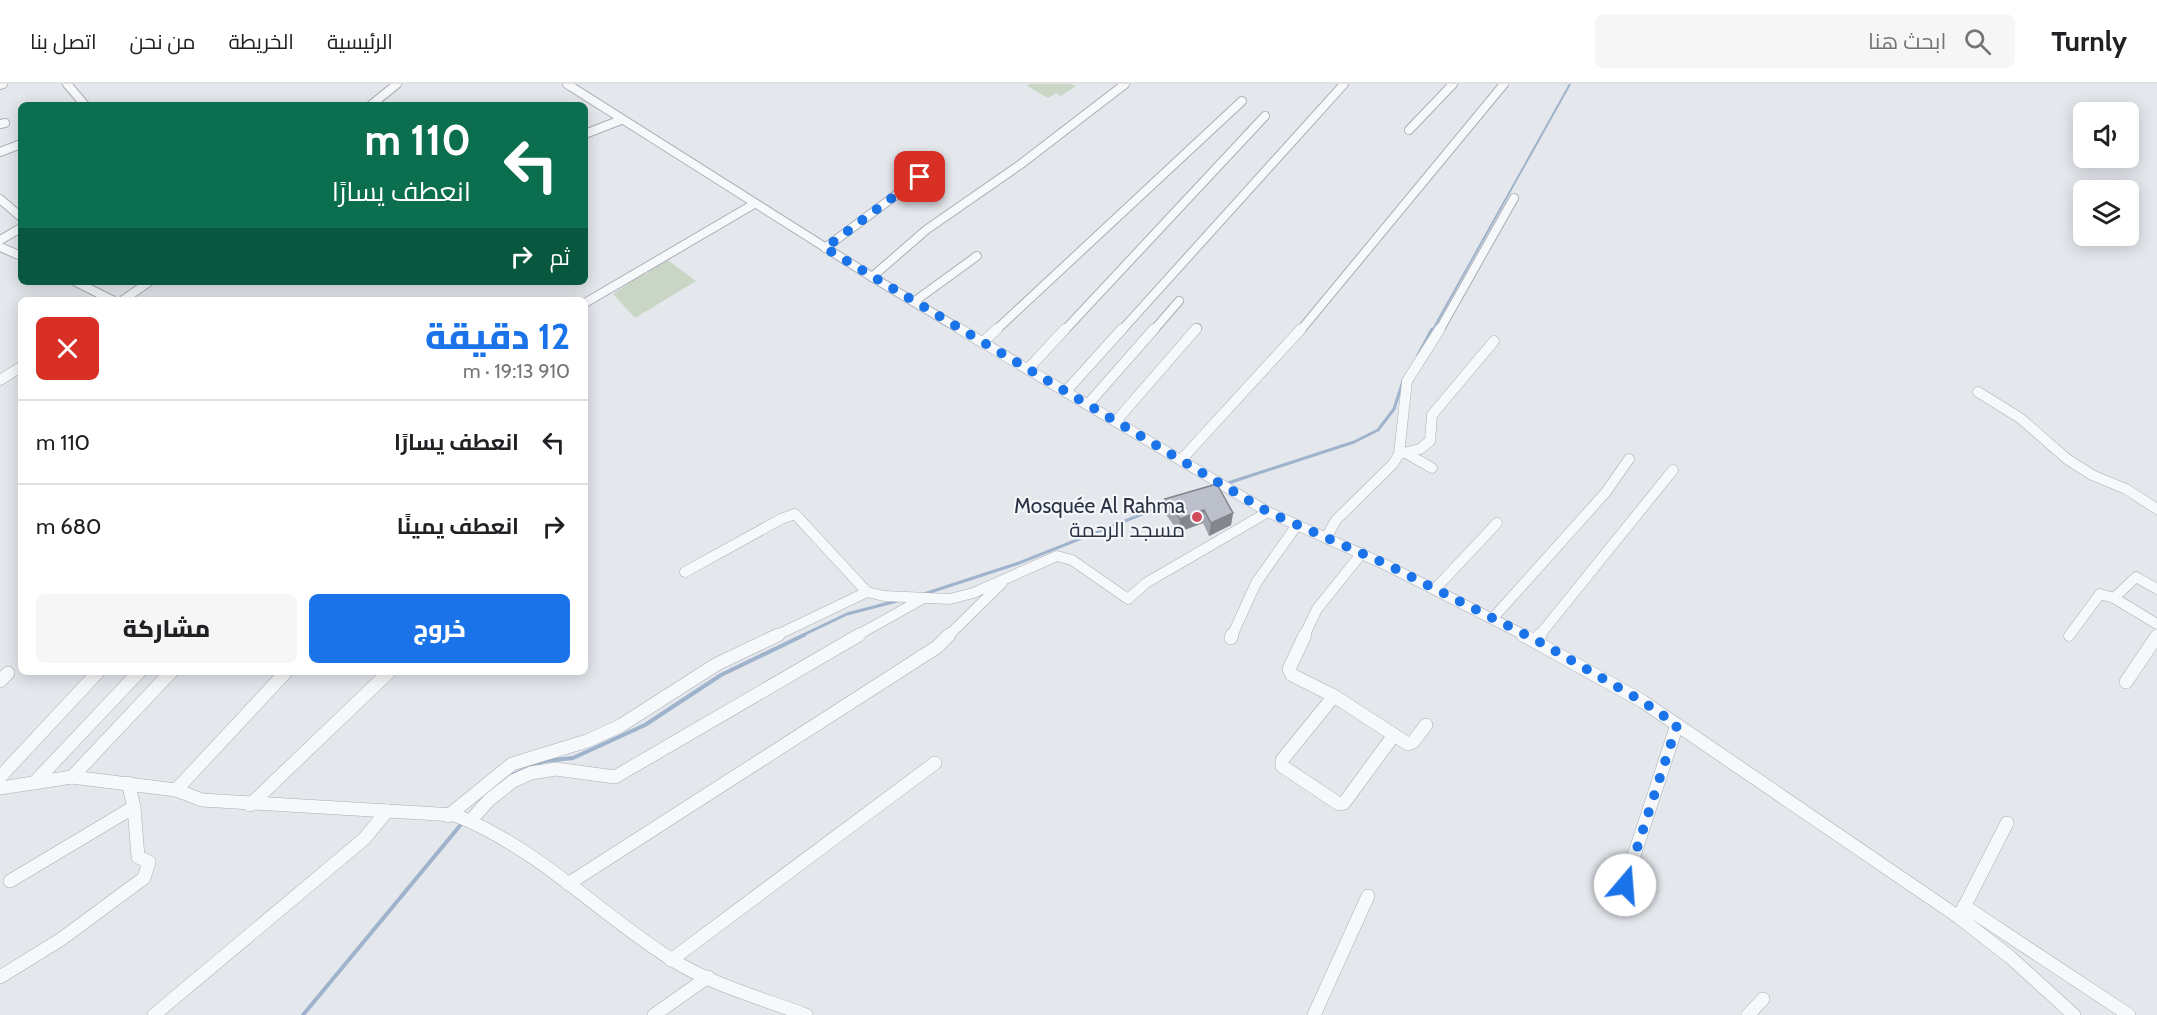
<!DOCTYPE html>
<html lang="ar">
<head>
<meta charset="utf-8">
<style>
  :root { --surface:#fff; --page:#f6f6f6; --text:#202124; --muted:#757577; --line:#e0e0e0; --accent:#1a73e8 }
  body { margin:0; font-family:Cabin,Cairo,sans-serif; background:var(--page); color:var(--text); direction:rtl; height:100vh; display:flex; flex-direction:column; font-size:22px; white-space:nowrap }
  * { box-sizing:border-box; margin:0 }
  p { font-size:20px; color:var(--muted) }
  .icon { flex:none; width:33px; height:33px; fill:none; stroke:currentColor; stroke-width:2; stroke-linecap:round; stroke-linejoin:round }
  .map { position:relative; flex:1; overflow:hidden; direction:ltr }
  .details { position:absolute; left:18px; top:213px; width:570px; height:378px; display:flex; flex-direction:column; background:var(--surface); border-radius:9px; box-shadow:0 3px 15px #0003; direction:rtl }
  .details>* { flex:none }
  .top-card { position:absolute; left:18px; top:18px; width:570px; height:183px; border-radius:9px; box-shadow:0 3px 15px #0003; direction:rtl; background:#0b6e4f; color:#fff; overflow:hidden }
  .buttons { position:absolute; left:2073px; top:18px; display:grid; gap:12px }
  .buttons a { display:grid; place-items:center; width:66px; height:66px; border-radius:9px; background:var(--surface); box-shadow:0 3px 15px #0003; font-size:30px }
  .pin { position:absolute; display:grid; place-items:center; width:51px; height:51px; color:#fff; margin:-26px; border-radius:12px; box-shadow:0 3px 9px #0006 }
  .me { position:absolute; width:66px; margin:-33px; rotate:18deg; stroke-linejoin:round; filter:drop-shadow(0 0 4px #0008) }
  .turn { display:flex; align-items:center; gap:21px; height:126px; padding:0 18px; font-size:27px }
  .turn .icon { width:78px; height:78px; stroke-width:2.5 }
  .turn b { display:block; font-size:42px; line-height:51px }
  .then { display:flex; align-items:center; height:57px; padding:0 18px; background:#0003; gap:12px; font-size:22px }
  .round { display:grid; place-items:center; flex:none; width:63px; height:63px; border-radius:9px; background:var(--page) }
  .summary { display:flex; align-items:center; justify-content:space-between; height:102px; padding:0 18px }
  h1 { font-size:36px; font-weight:800; line-height:45px; color:var(--accent) }
  .primary-button { display:flex; gap:12px; margin-top:auto; padding:12px 18px }
  .primary-button a { flex:1; height:69px; border-radius:9px; background:var(--accent); color:#fff; font-size:24px; font-weight:800; line-height:69px; text-align:center }
  .primary-button a+a { background:var(--page); color:var(--text) }
  ul { padding:0; list-style:none }
  li { display:flex; align-items:center; gap:18px; height:84px; padding:0 18px; border-top:2px solid var(--line) }
  li div { flex:1 }
  li b { display:block; font-size:22px }
  li em { font-style:normal }
  header { display:flex; align-items:center; gap:36px; box-sizing:border-box; height:84px; padding:0 30px; background:var(--surface); border-bottom:2px solid var(--line) }
  header strong { font-size:28px }
  nav { display:flex; gap:33px; margin-inline-start:auto; font-size:21px }
  .search { width:420px; height:54px; background:var(--page); display:flex; align-items:center; gap:15px; box-sizing:border-box; padding:0 21px; border-radius:9px; color:var(--muted); font-size:22px }
  .map>svg:first-child { display:block }
  .green { fill:#c9d6c5 }
  .lines { fill:none; stroke-linecap:round; stroke-linejoin:round }
  .stream-far2 { stroke:#9fb4cc; stroke-width:2 }
  .stream-far1 { stroke:#9fb4cc; stroke-width:3 }
  .stream { stroke:#9fb4cc; stroke-width:4 }
  .minor-far2-casing { stroke:#a9aeb7; stroke-width:10 }
  .minor-far1-casing { stroke:#a9aeb7; stroke-width:11 }
  .minor-casing { stroke:#a9aeb7; stroke-width:14 }
  .minor-far2 { stroke:#f7f8fa; stroke-width:8 }
  .minor-far1 { stroke:#f7f8fa; stroke-width:10 }
  .minor { stroke:#f7f8fa; stroke-width:13 }
  .wall { fill:#a1a5ae }
  .shaded-wall { fill:#83868d }
  .building { fill:#bbc0ca; stroke:#83868d; stroke-width:1.5 }
  .route { stroke:#1a73e8; stroke-width:10; stroke-dasharray:0 18 }
  .poi-dot { fill:#d1495b; stroke:#f4f6f9; stroke-width:2 }
  .labels { text-anchor:middle; dominant-baseline:central; stroke-width:4.5; stroke-linejoin:round; paint-order:stroke }
  .poi-label { font-size:21px; fill:#2b3445; stroke:#f4f6f9; text-anchor:end }
</style>
</head>
<body>
<header>
<strong>Turnly</strong>
<div class="search"><svg class="icon" aria-label="search" viewBox="0 0 24 24"><circle cx="10" cy="10" r="6"/><path d="M15 15l6 6"/></svg>ابحث هنا</div>
<nav><a>الرئيسية</a><a>الخريطة</a><a>من نحن</a><a>اتصل بنا</a></nav>
</header>
<div class="map">
<svg width="2157" height="931" viewBox="0 0 2157 931">
  <rect width="100%" height="100%" fill="#e4e7ec"/>
  <g class="green">
    <polygon points="1030,0 1070,0 1076,2 1061,12 1056,9 1048,14 1027,2"/>
    <polygon points="666,175 696,197 635,234 613,210 639,192 649,189 648,186"/>
  </g>
  <g class="lines">
    <polyline class="stream-far2" points="1432,247 1570,0"/>
    <g class="stream-far1">
      <polyline points="1418,271 1432,245"/>
      <polyline points="1225,400 1354,358 1378,346 1394,325 1403,297"/>
      <polyline points="924,510 1016,480 1168,420"/>
      <polyline points="801,552 847,530 897,517"/>
    </g>
    <g class="stream">
      <polyline points="510,692 544,677 573,674 645,641 721,591 804,551"/>
      <polyline points="303,931 463,738"/>
    </g>
    <g class="minor-far2-casing">
      <g id="minor-far2">
        <polyline points="67,0 85,21"/>
        <polyline points="567,0 872,193 963,247"/>
        <polyline points="0,1 3,0"/>
        <polyline points="371,21 397,0"/>
        <polyline points="0,40 5,39"/>
        <polyline points="1409,46 1453,0"/>
        <polyline points="585,50 621,36"/>
        <polyline points="0,68 21,60"/>
        <polyline points="0,115 21,133"/>
        <polyline points="0,156 21,144"/>
        <polyline points="0,163 21,172"/>
        <polyline points="825,164 939,79"/>
        <polyline points="872,193 926,146 1021,80 1125,0"/>
        <polyline points="76,198 112,216"/>
        <polyline points="123,216 149,198"/>
        <polyline points="915,217 977,172"/>
        <polyline points="585,219 754,120"/>
        <polyline points="995,247 1242,17"/>
        <polyline points="1064,247 1265,32"/>
        <polyline points="1121,247 1344,0"/>
        <polyline points="1153,247 1179,217"/>
        <polyline points="1195,247 1197,244"/>
        <polyline points="1300,247 1504,0"/>
        <polyline points="1439,247 1514,114"/>
      </g>
    </g>
    <g class="minor-far1-casing">
      <g id="minor-far1">
        <polyline points="960,245 1268,428 1386,481 1526,552"/>
        <polyline points="983,258 997,245"/>
        <polyline points="1029,284 1065,245"/>
        <polyline points="0,296 21,283"/>
        <polyline points="1067,306 1122,245"/>
        <polyline points="1978,308 2020,334 2067,375 2092,391 2126,405 2157,425"/>
        <polyline points="1089,319 1154,245"/>
        <polyline points="1117,336 1196,245"/>
        <polyline points="1406,369 1432,384"/>
        <polyline points="1399,370 1420,365 1430,357 1432,331 1494,257"/>
        <polyline points="1181,376 1301,245"/>
        <polyline points="1326,454 1336,436 1393,380 1399,370 1407,297 1440,245"/>
        <polyline points="685,488 781,435 795,430 867,508"/>
        <polyline points="1435,505 1497,439"/>
        <polyline points="2114,514 2157,540"/>
        <polyline points="1493,534 1606,408 1629,375"/>
        <polyline points="775,552 867,508 884,512 950,515 973,509 1057,472 1072,476 1128,515 1146,499 1268,428"/>
        <polyline points="856,552 924,514"/>
        <polyline points="948,552 1002,499"/>
        <polyline points="1232,552 1256,499 1297,441"/>
        <polyline points="1304,552 1317,525 1362,469"/>
        <polyline points="1539,552 1673,386"/>
        <polyline points="2069,552 2100,510 2114,514 2136,493 2157,505"/>
      </g>
    </g>
    <g class="minor-casing">
      <g id="minor">
        <polyline points="1305,551 1289,585 1292,591 1334,612 1408,660 1413,658 1426,641"/>
        <polyline points="1523,551 1642,617 1960,834 2010,873 2074,931"/>
        <polyline points="1231,554 1232,551"/>
        <polyline points="1536,556 1540,551"/>
        <polyline points="0,597 8,589"/>
        <polyline points="2126,598 2157,552"/>
        <polyline points="1334,612 1282,676 1282,682 1339,720 1344,719 1394,651"/>
        <polyline points="0,693 98,588"/>
        <polyline points="72,693 171,588"/>
        <polyline points="34,699 139,588"/>
        <path d="M0 704 72 693 176 706 202 716 455 731C538 764 597 828 671 875 712 901 761 914 806 931"/>
        <polyline points="176,706 286,588"/>
        <polyline points="250,721 389,588"/>
        <polyline points="448,732 512,680 587,657 620,642 717,580 778,551"/>
        <polyline points="471,736 489,716 513,697 531,689 556,685 615,693 859,551"/>
        <polyline points="10,797 134,723"/>
        <polyline points="568,800 937,563 949,551"/>
        <polyline points="1964,822 2129,931"/>
        <polyline points="1617,823 1677,641"/>
        <polyline points="1962,827 2007,739"/>
        <polyline points="671,876 935,679"/>
        <polyline points="0,893 60,856 144,794 149,778 138,773 134,723 128,699"/>
        <polyline points="154,931 364,755 387,727"/>
        <polyline points="654,931 708,893"/>
        <polyline points="1314,931 1368,812"/>
        <polyline points="1748,931 1763,915"/>
      </g>
    </g>
    <use href="#minor-far2" class="minor-far2"/>
    <use href="#minor-far1" class="minor-far1"/>
    <use href="#minor" class="minor"/>
  </g>
  <polygon class="wall" points="1165,415 1233,429 1231,441 1209,452 1203,439 1179,448 1164,428"/>
  <g class="shaded-wall">
    <polygon points="1204,426 1203,439 1179,448 1180,435"/>
    <polygon points="1233,429 1231,441 1209,452 1211,439"/>
  </g>
  <polygon class="building" points="1217,400 1233,429 1211,439 1204,426 1180,435 1165,415"/>
  <g class="lines">
    <polyline class="route" points="920,93 825,164 1268,428 1386,480 1536,556 1642,617 1677,641 1625,801"/>
  </g>
  <circle class="poi-dot" cx="1197" cy="433" r="6"/>
  <g class="labels">
    <g class="poi-label">
      <text x="1185" y="421">Mosquée Al Rahma<tspan x="1185" dy="24">مسجد الرحمة</tspan></text>
    </g>
  </g>
</svg>
<div class="buttons">
<a><svg class="icon" aria-label="sound" viewBox="0 0 24 24"><path d="M4 9h4l5-4v14l-5-4H4zM17 9q2 3 0 6"/></svg></a>
<a><svg class="icon" aria-label="layers" viewBox="0 0 24 24"><path d="M12 4l9 5-9 5-9-5zM3 14l9 5 9-5"/></svg></a>
</div>
<div class="pin" style="left:920px;top:93px;background:#d93025"><svg class="icon" aria-label="arrive" viewBox="0 0 24 24"><path d="M6 21V4h12l-3 4 3 4H6"/></svg></div>
<svg class="me" style="left:1625px;top:801px" viewBox="-20 -20 40 40"><circle r="19" fill="#fff"/><path d="M0-13L10 11 0 6-10 11z" fill="#1a73e8"/></svg>
<div class="top-card">
<div class="turn"><svg class="icon" aria-label="left" viewBox="0 0 24 24"><path d="M17 20v-9H6M10 6l-5 5 5 5"/></svg><div><b>110 m</b>انعطف يسارًا</div></div>
<div class="then">ثم<svg class="icon" aria-label="right" viewBox="0 0 24 24"><path d="M7 20v-9h11M14 6l5 5-5 5"/></svg></div>
</div>
<section class="details">
<div class="summary"><div><h1>12 دقيقة</h1><p>910 m · 19:13</p></div><a class="round" style="background:#d93025;color:#fff"><svg class="icon" aria-label="close" viewBox="0 0 24 24"><path d="M6 6l12 12M18 6L6 18"/></svg></a></div>
<ul>
<li><svg class="icon" aria-label="left" viewBox="0 0 24 24"><path d="M17 20v-9H6M10 6l-5 5 5 5"/></svg><div><b>انعطف يسارًا</b></div><em>110 m</em></li>
<li><svg class="icon" aria-label="right" viewBox="0 0 24 24"><path d="M7 20v-9h11M14 6l5 5-5 5"/></svg><div><b>انعطف يمينًا</b></div><em>680 m</em></li>
</ul>
<div class="primary-button"><a>خروج</a><a>مشاركة</a></div>
</section>
</div>
</body>
</html>
